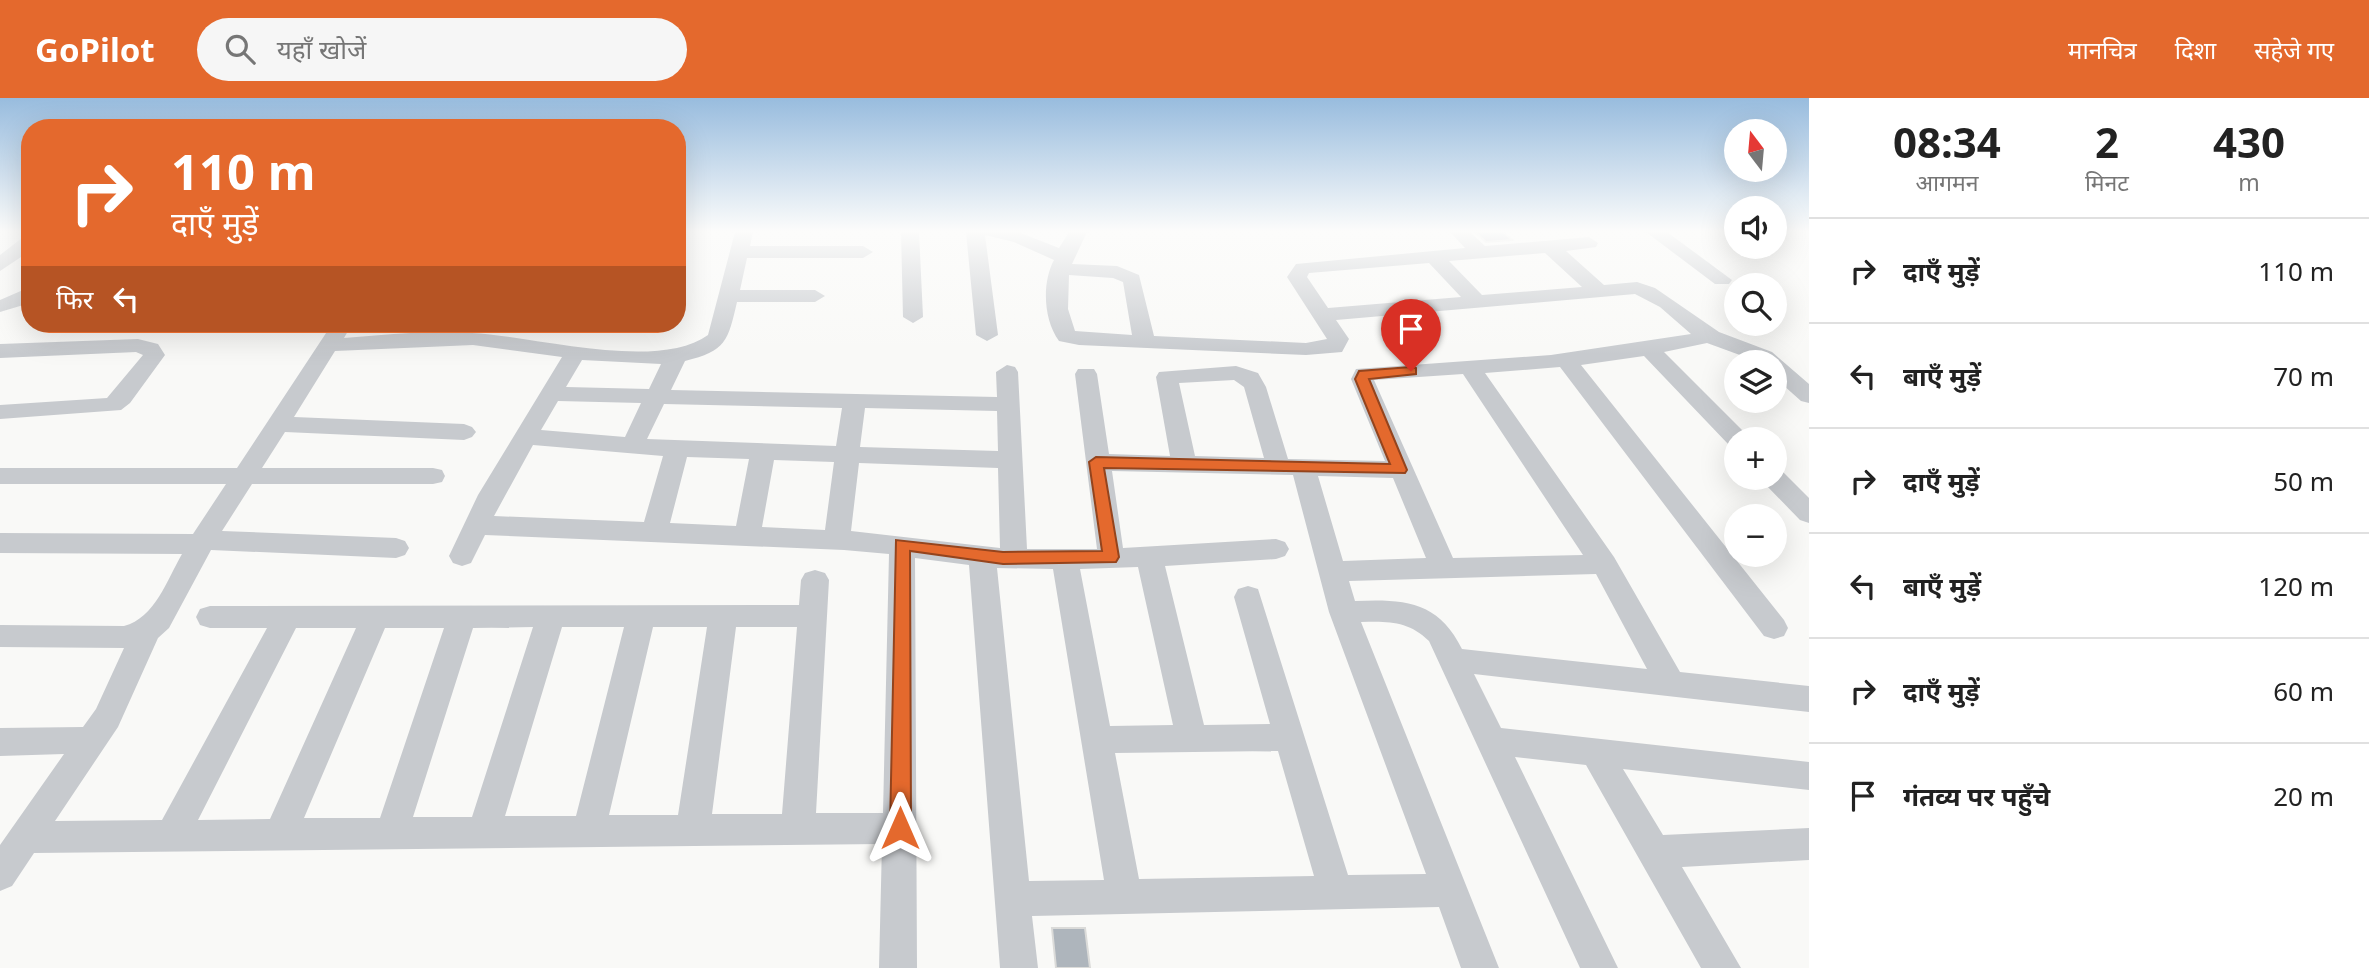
<!DOCTYPE html>
<html lang="hi">
<head>
<meta charset="utf-8">
<style>
  :root { --surface:#fff; --page:#f6f6f6; --text:#222; --muted:#767676; --line:#e0e0e0; --accent:#e4692d }
  body { margin:0; font-family:"Noto Sans","Noto Sans Devanagari",sans-serif; background:var(--page); color:var(--text); height:100vh; display:flex; flex-direction:column; font-size:26px; white-space:nowrap }
  * { box-sizing:border-box; margin:0 }
  p { font-size:23px; color:var(--muted) }
  .icon { flex:none; width:38px; height:38px; fill:none; stroke:currentColor; stroke-width:2; stroke-linecap:round; stroke-linejoin:round }
  .map { position:relative; flex:1; overflow:hidden }
  .details { display:flex; flex-direction:column; background:var(--surface); width:560px }
  .details>* { flex:none }
  .top-card { position:absolute; left:21px; top:21px; width:665px; height:214px; border-radius:28px; box-shadow:0 7px 28px #0002; background:#e4692d; color:#fff; overflow:hidden }
  .needle { width:46px; rotate:344deg }
  .fabs { position:absolute; left:1724px; top:21px; display:grid; gap:14px }
  .fabs a { display:grid; place-items:center; width:63px; height:63px; border-radius:50%; background:var(--surface); box-shadow:0 7px 28px #0002; font-size:35px }
  .pin { position:absolute; display:grid; place-items:center; width:60px; height:60px; color:#fff; margin:-72px -30px; border-radius:50% 50% 50% 0; rotate:-45deg; box-shadow:0 0 7px #0007 }
  .pin .icon { rotate:45deg }
  .me { position:absolute; width:77px; margin:-38px; rotate:0deg; stroke-linejoin:round; filter:drop-shadow(0 0 5px #0008) }
  .turn { display:flex; align-items:center; gap:24px; height:147px; padding:0 35px; font-size:32px }
  .turn .icon { width:91px; height:91px; stroke-width:2.5 }
  .turn b { display:block; font-size:49px; line-height:60px }
  .then { display:flex; align-items:center; height:66px; padding:0 35px; background:#0003; gap:14px; font-size:26px }
  .eta { display:flex; justify-content:space-evenly; align-items:center; height:119px; text-align:center }
  .eta b { font-size:42px; font-weight:700; line-height:49px }
  ul { padding:0; list-style:none }
  li { display:flex; align-items:center; gap:21px; height:105px; padding:0 35px; border-top:2px solid var(--line) }
  li div { flex:1 }
  li b { display:block; font-size:26px }
  li em { font-style:normal }
  header { display:flex; align-items:center; gap:42px; box-sizing:border-box; height:98px; padding:0 35px; background:var(--accent); color:#fff }
  header strong { font-size:33px }
  nav { display:flex; gap:38px; margin-inline-start:auto; font-size:24px }
  .search { width:490px; height:63px; background:var(--page); display:flex; align-items:center; gap:18px; box-sizing:border-box; padding:0 24px; border-radius:38px; color:var(--muted); font-size:26px }
  main { display:flex; flex:1; min-height:0 }
  .map>svg:first-child { display:block }
  .building { fill:#aeb5bc; stroke:#dbdbd9; stroke-width:2 }
  .lines { fill:none; stroke-linecap:round; stroke-linejoin:round }
  .minor { fill:#c7cace; fill-rule:evenodd }
  .route { fill:#e4692d; stroke:#94441d; stroke-width:2 }
</style>
</head>
<body>
<header>
<strong>GoPilot</strong>
<div class="search"><svg class="icon" aria-label="search" viewBox="0 0 24 24"><circle cx="10" cy="10" r="6"/><path d="M15 15l6 6"/></svg>यहाँ खोजें</div>
<nav><a>मानचित्र</a><a>दिशा</a><a>सहेजे गए</a></nav>
</header>
<main>
<div class="map">
<svg width="1809" height="870" viewBox="0 0 1809 870">
  <rect width="100%" height="100%" fill="#f9f9f7"/>
  <g class="building">
    <polygon points="1475,134 1503,134 1512,142 1486,144"/>
    <polygon points="1052,830 1085,830 1090,870 1056,870"/>
  </g>
  <g class="lines">
    <g class="minor">
      <polygon points="677,134 687,134 684,140 677,142"/>
      <path d="M735 134H753L750 148H863L873 154 863 160H747L740 192H815L825 198 815 204H737C728 243 726 253 685 263L671 292 997 299 996 274 1007 267 1015 269 1018 274 1027 451H1097L1075 276 1078 271H1094L1097 276 1109 356 1170 358 1156 279 1159 274 1236 268 1258 275 1266 289 1288 361 1385 363 1351 281 1356 271 1551 257 1691 236 1660 209 1635 196 1336 222 1349 241 1342 254 1306 257 1079 247 1059 243C1043 221 1042 184 1054 162L1014 144 985 137 998 237 987 243 976 237 966 134H1018L1059 150 1069 134H1087L1072 166 1117 168 1139 177 1154 238 1306 245 1327 241 1287 179 1296 166 1465 150 1450 134H1470L1485 148 1589 139 1598 145 1596 149 1566 153 1604 187 1637 184 1655 190 1719 234 1772 254 1809 286V305L1801 303 1774 279V264H1759L1707 245 1664 254 1745 335 1749 341H1736V349L1729 347 1644 258 1581 267 1784 522 1788 530 1784 538 1774 541 1764 538 1560 269 1485 275 1614 459 1680 574 1809 588V614L1474 576 1501 630 1809 664V692L1623 671 1663 737 1809 730V762L1682 769 1741 870H1701L1586 667 1515 659 1618 870H1580L1429 543C1409 523 1388 523 1361 524L1499 870H1461L1439 809 1032 818 1038 870H1000L969 467 915 460 917 870H879L882 746 34 755 12 788 0 793V747L64 656 0 658V630L83 629 96 611 124 550 0 549V527L124 528C155 520 167 482 182 456L0 455V435L193 436 226 386H0V370H237L332 226H352L344 240C386 237 429 232 472 235 534 238 657 274 708 237ZM1545 155 1582 189 1482 197 1449 163ZM1429 165 1461 199 1328 210 1307 179 1309 175ZM1069 177 1113 180 1123 184 1132 237 1075 233 1068 211ZM473 247 562 259 478 397 449 458 453 465 462 468 471 465 485 437 844 452 889 456 883 715H816L829 482 825 475 815 472 805 475 801 482 799 507 210 508 200 511 196 519 200 527 210 530H267L162 722 55 723 118 629 158 540 169 530 211 452 396 460 405 457 409 450 405 443 396 440 222 433 252 386H433L442 384 445 378 442 372 433 370H262L285 334 464 342 472 339 476 334 472 329 464 326 294 319 335 253ZM582 262 661 266 649 291 566 289ZM1463 276 1583 457 1453 460 1374 282ZM1234 282 1244 289 1264 360 1195 358 1179 285ZM558 303 641 305 625 339 541 332ZM664 306 842 310 836 348 647 341ZM865 310 997 313 998 353 860 349ZM533 347 663 358 644 424 494 418ZM687 359 749 361 736 428 670 425ZM774 362 834 364 825 432 762 429ZM859 365 998 370 1000 450 851 433ZM1112 373 1293 377 1329 514 1426 776 1348 777 1258 491 1248 488 1238 491 1234 499 1270 626 1204 627 1165 468 1276 461 1285 458 1289 451 1285 444 1276 441 1123 450ZM1318 378 1393 380 1426 460 1343 463ZM1138 469 1173 627 1110 628 1080 471ZM997 470 1053 471 1104 782 1029 783ZM1596 476 1647 571 1462 551C1438 503 1405 501 1355 503L1349 483ZM533 529 472 719H413L473 530ZM562 529H624L576 718H505ZM653 529H707L678 717H609ZM736 529H797L782 716H712ZM296 530H356L270 721 198 722ZM385 530H444L380 720H304ZM1278 653 1314 778 1139 781 1115 655Z"/>
      <polygon points="901,134 919,134 923,219 913,225 903,219"/>
      <polygon points="1646,134 1667,134 1732,182 1729,186 1715,186"/>
      <polygon points="30,139 30,153 0,173 0,157 22,140"/>
      <polygon points="30,189 30,205 0,214 0,202"/>
      <polygon points="138,241 158,246 165,257 130,305 121,312 0,321 0,307 107,300 143,257 136,254 0,260 0,246"/>
      <polygon points="1774,372 1783,374 1809,400 1809,425 1800,422 1765,386 1762,380 1774,380"/>
    </g>
  </g>
  <linearGradient id="sky" x2="0" y2="1"><stop stop-color="#98bcde"/><stop offset="0.52" stop-color="#fcfcfb"/><stop offset="1" stop-color="#fcfcfb" stop-opacity="0"/></linearGradient>
  <rect width="1809" height="256" fill="url(#sky)"/>
  <polygon class="route" points="1411,269 1416,270 1416,276 1369,281 1407,372 1405,375 1104,370 1119,459 1116,464 1003,466 910,453 911,730 908,736 900,739 893,736 890,730 896,442 1003,454 1102,453 1089,364 1096,359 1390,366 1355,281 1359,273"/>
</svg>
<div class="fabs">
<a><svg class="needle" viewBox="-14 -14 28 28"><path d="M0-13l5 13h-10z" fill="#e53935"/><path d="M0 13l5-13h-10z" fill="#767676"/></svg></a>
<a><svg class="icon" aria-label="sound" viewBox="0 0 24 24"><path d="M4 9h4l5-4v14l-5-4H4zM17 9q2 3 0 6"/></svg></a>
<a><svg class="icon" aria-label="search" viewBox="0 0 24 24"><circle cx="10" cy="10" r="6"/><path d="M15 15l6 6"/></svg></a>
<a><svg class="icon" aria-label="layers" viewBox="0 0 24 24"><path d="M12 4l9 5-9 5-9-5zM3 14l9 5 9-5"/></svg></a>
<a>+</a>
<a>−</a>
</div>
<div class="pin" style="left:1411px;top:273px;background:#d93025"><svg class="icon" aria-label="arrive" viewBox="0 0 24 24"><path d="M6 21V4h12l-3 4 3 4H6"/></svg></div>
<svg class="me" style="left:900px;top:730px" viewBox="-20 -20 40 40"><path d="M0-17L14 15 0 8-14 15z" fill="#e4692d" stroke="#fff" stroke-width="4"/></svg>
<div class="top-card">
<div class="turn"><svg class="icon" aria-label="right" viewBox="0 0 24 24"><path d="M7 20v-9h11M14 6l5 5-5 5"/></svg><div><b>110 m</b>दाएँ मुड़ें</div></div>
<div class="then">फिर<svg class="icon" aria-label="left" viewBox="0 0 24 24"><path d="M17 20v-9H6M10 6l-5 5 5 5"/></svg></div>
</div>
</div>
<section class="details">
<div class="eta">
<div><b>08:34</b><p>आगमन</p></div>
<div><b>2</b><p>मिनट</p></div>
<div><b>430</b><p>m</p></div>
</div>
<ul>
<li><svg class="icon" aria-label="right" viewBox="0 0 24 24"><path d="M7 20v-9h11M14 6l5 5-5 5"/></svg><div><b>दाएँ मुड़ें</b></div><em>110 m</em></li>
<li><svg class="icon" aria-label="left" viewBox="0 0 24 24"><path d="M17 20v-9H6M10 6l-5 5 5 5"/></svg><div><b>बाएँ मुड़ें</b></div><em>70 m</em></li>
<li><svg class="icon" aria-label="right" viewBox="0 0 24 24"><path d="M7 20v-9h11M14 6l5 5-5 5"/></svg><div><b>दाएँ मुड़ें</b></div><em>50 m</em></li>
<li><svg class="icon" aria-label="left" viewBox="0 0 24 24"><path d="M17 20v-9H6M10 6l-5 5 5 5"/></svg><div><b>बाएँ मुड़ें</b></div><em>120 m</em></li>
<li><svg class="icon" aria-label="right" viewBox="0 0 24 24"><path d="M7 20v-9h11M14 6l5 5-5 5"/></svg><div><b>दाएँ मुड़ें</b></div><em>60 m</em></li>
<li><svg class="icon" aria-label="arrive" viewBox="0 0 24 24"><path d="M6 21V4h12l-3 4 3 4H6"/></svg><div><b>गंतव्य पर पहुँचे</b></div><em>20 m</em></li>
</ul>
</section>
</main>
</body>
</html>
